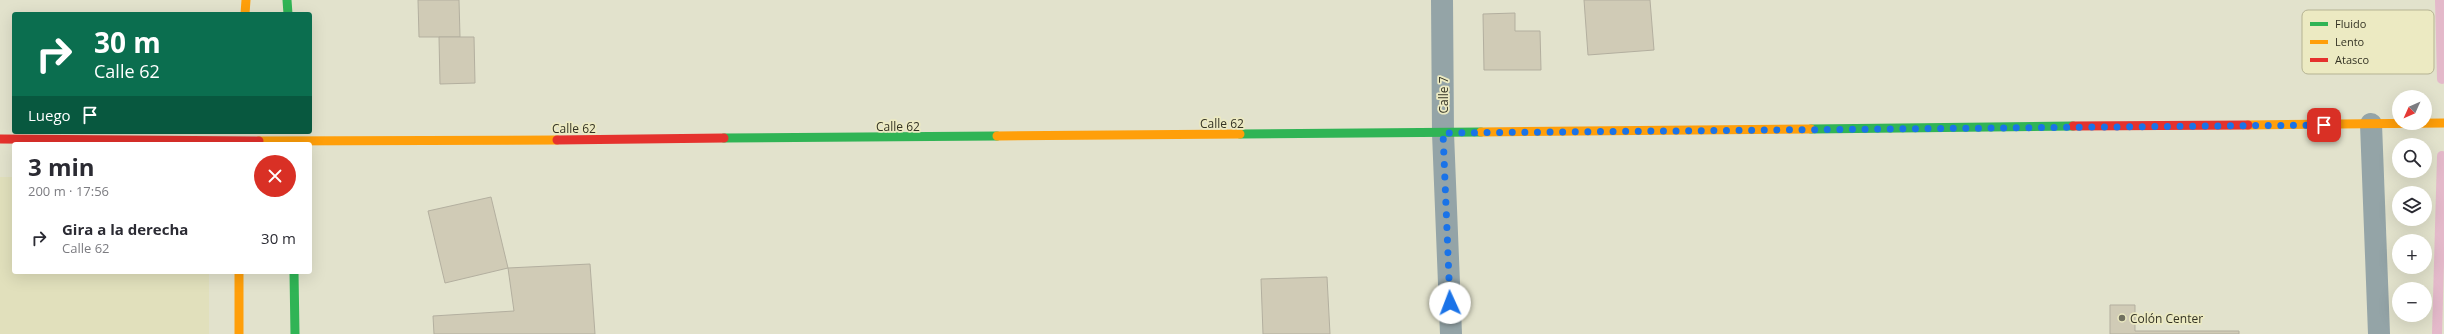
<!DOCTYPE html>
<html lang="es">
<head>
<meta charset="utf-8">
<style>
  :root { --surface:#fff; --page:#f7f7f7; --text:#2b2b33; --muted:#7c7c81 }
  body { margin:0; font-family:"Open Sans",sans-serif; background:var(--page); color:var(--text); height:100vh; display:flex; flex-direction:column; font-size:15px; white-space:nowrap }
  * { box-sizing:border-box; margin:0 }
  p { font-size:13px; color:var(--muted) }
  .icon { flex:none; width:22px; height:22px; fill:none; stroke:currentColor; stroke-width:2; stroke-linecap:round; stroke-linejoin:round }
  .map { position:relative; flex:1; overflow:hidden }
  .sheet { position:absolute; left:12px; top:142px; width:300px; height:132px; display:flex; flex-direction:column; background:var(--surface); border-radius:4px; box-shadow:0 4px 16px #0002 }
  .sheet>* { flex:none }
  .banner { position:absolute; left:12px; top:12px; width:300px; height:122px; border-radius:4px; box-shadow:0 4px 16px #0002; background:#0b6e4f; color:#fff; overflow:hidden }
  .needle { width:26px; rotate:225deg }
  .fabs { position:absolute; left:2392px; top:90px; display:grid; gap:8px }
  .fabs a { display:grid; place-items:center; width:40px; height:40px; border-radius:50%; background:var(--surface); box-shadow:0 4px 16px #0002; font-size:20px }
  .pin { position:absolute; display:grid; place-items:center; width:34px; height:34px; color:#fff; margin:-17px; border-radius:8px; box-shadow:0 2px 6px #0006 }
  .me { position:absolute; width:44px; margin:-22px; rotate:358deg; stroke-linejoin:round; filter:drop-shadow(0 0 3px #0008) }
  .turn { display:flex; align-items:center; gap:14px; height:84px; padding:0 16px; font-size:18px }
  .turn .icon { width:52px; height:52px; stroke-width:2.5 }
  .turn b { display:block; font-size:28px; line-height:34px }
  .then { display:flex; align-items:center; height:38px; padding:0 16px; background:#0003; gap:8px; font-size:15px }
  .round { display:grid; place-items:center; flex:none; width:42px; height:42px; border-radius:21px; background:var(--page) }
  .summary { display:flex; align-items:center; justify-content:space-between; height:68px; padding:0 16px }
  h1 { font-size:24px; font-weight:700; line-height:30px }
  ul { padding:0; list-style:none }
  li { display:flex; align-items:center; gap:12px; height:56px; padding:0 16px }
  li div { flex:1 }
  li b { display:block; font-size:15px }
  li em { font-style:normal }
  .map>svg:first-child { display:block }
  .built { fill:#e1e0bc }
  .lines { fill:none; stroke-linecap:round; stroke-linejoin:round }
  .stream { stroke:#e4b9ca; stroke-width:10 }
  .building { fill:#d0cbb6; stroke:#b3af9f }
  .street { stroke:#94a4a7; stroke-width:22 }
  .fast { stroke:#30b455; stroke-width:9 }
  .slow { stroke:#ff9f0a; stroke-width:9 }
  .jam { stroke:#e5322d; stroke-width:9 }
  .route { stroke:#1a73e8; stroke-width:7; stroke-dasharray:0 12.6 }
  .poi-dot { fill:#71705f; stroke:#eceac2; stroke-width:1.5 }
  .labels { text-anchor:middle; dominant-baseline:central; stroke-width:3.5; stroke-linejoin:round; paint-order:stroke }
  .street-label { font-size:12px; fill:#343324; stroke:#eceac2 }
  .poi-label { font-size:12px; fill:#343324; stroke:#eceac2; text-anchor:start }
  .key { fill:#eceac2; stroke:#b5b393; stroke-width:1 }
  .key-label { font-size:11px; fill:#343324 }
</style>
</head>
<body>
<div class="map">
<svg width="2444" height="334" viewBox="0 0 2444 334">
  <rect width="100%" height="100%" fill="#e2e2cc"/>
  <polygon class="built" points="0,177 14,177 14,272 209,272 209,334 0,334"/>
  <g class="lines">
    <g class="stream">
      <polyline points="2440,0 2442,79"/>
      <polyline points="2437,334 2442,156"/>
    </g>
  </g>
  <g class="building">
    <polygon points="418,0 459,0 460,37 419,37"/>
    <polygon points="1584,0 1650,0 1654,50 1588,55"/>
    <polygon points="1515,13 1515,31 1540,31 1541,70 1484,70 1483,14"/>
    <polygon points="439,37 474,37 475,83 440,84"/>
    <polygon points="491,197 508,268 445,283 428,211"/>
    <polygon points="590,264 595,334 434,334 433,316 514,311 508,268"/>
    <polygon points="1327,277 1330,334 1263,334 1261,279"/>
    <polygon points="2110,305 2135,305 2135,331 2239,331 2239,334 2110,334"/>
  </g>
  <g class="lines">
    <g class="street">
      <polyline points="1442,0 1443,133 1451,334"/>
      <polyline points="2371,124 2379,334"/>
    </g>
    <g class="fast">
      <polyline points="287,0 288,14"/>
      <polyline points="1811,129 2073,126"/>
      <polyline points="1240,134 1481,132"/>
      <polyline points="724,138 997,136"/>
      <polyline points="294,272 295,334"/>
    </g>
    <g class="slow">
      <polyline points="245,14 246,0"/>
      <polyline points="2248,125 2444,123"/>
      <polyline points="1481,132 1811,129"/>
      <polyline points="997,136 1240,134"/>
      <polyline points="259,141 557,140"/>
      <polyline points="239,272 239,334"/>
    </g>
    <g class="jam">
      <polyline points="2073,126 2248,125"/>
      <polyline points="0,139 259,141"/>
      <polyline points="557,140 724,138"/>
    </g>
  </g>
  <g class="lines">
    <polyline class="route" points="1450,303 1443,133 2324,125"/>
  </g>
  <circle class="poi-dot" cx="2122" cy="318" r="4"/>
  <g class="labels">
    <g class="street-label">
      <text transform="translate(1443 95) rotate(-90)">Calle 7</text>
      <text x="1222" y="123">Calle 62</text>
      <text x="898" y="126">Calle 62</text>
      <text x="574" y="128">Calle 62</text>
    </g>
    <g class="poi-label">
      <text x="2130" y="318">Colón Center</text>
    </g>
  </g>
  <rect x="2302" y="10" width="132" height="64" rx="6" class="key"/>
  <rect x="2310" y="22" width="18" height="4" fill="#30b455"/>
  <rect x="2310" y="40" width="18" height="4" fill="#ff9f0a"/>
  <rect x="2310" y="58" width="18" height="4" fill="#e5322d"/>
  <g class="key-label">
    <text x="2335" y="28">Fluido</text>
    <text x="2335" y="46">Lento</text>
    <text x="2335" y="64">Atasco</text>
  </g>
</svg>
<div class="fabs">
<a><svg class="needle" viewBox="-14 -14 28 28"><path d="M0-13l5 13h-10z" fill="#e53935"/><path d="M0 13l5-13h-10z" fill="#7c7c81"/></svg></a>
<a><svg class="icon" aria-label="search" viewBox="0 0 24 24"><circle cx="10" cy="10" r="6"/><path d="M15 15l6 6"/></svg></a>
<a><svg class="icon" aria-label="layers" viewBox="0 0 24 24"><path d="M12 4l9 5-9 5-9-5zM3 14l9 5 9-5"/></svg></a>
<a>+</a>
<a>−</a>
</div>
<div class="pin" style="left:2324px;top:125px;background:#d93025"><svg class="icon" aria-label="arrive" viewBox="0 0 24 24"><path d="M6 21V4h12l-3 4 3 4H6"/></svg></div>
<svg class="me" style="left:1450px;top:303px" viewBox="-20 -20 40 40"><circle r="19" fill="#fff"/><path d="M0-13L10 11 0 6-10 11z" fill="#1a73e8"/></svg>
<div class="banner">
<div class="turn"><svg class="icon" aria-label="right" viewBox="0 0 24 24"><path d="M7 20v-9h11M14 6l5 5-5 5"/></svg><div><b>30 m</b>Calle 62</div></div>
<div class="then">Luego<svg class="icon" aria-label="arrive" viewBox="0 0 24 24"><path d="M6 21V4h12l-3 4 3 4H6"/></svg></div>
</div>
<section class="sheet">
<div class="summary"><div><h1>3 min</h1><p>200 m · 17:56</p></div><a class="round" style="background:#d93025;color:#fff"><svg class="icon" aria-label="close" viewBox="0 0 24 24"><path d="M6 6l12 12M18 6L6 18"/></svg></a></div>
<ul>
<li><svg class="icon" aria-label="right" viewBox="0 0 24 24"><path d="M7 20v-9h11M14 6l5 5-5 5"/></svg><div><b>Gira a la derecha</b><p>Calle 62</p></div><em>30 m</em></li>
</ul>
</section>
</div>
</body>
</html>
